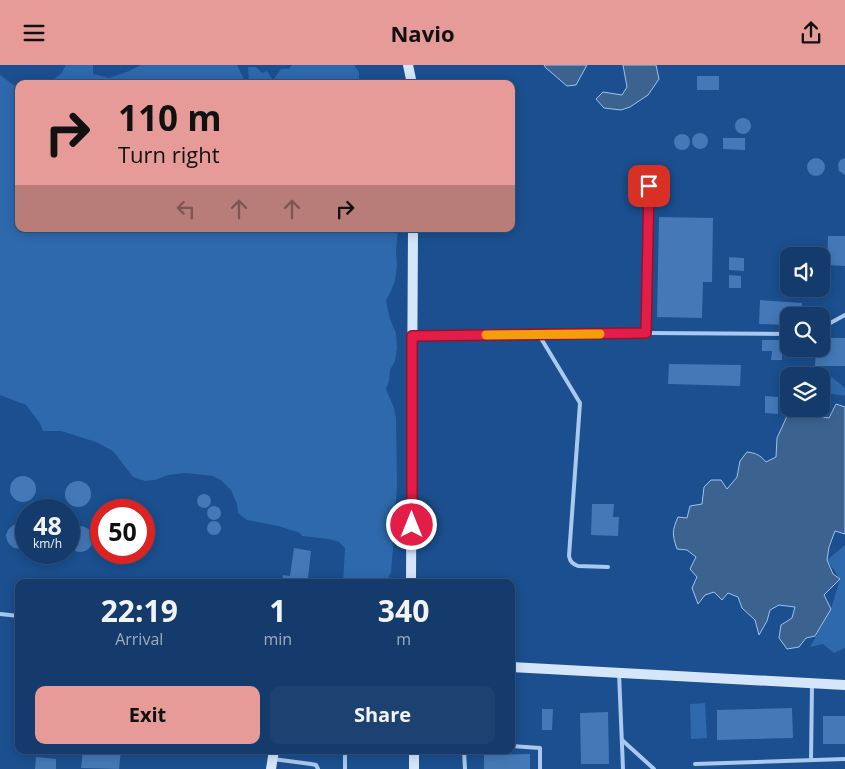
<!DOCTYPE html>
<html lang="en">
<head>
<meta charset="utf-8">
<style>
  :root { --surface:#143b6b; --page:#1d4271; --text:#f1f3f6; --muted:#9dadc1; --line:#33557e; --accent:#e69b98 }
  body { margin:0; font-family:"Open Sans",sans-serif; background:var(--page); color:var(--text); height:100vh; display:flex; flex-direction:column; font-size:19px; white-space:nowrap }
  * { box-sizing:border-box; margin:0 }
  p { font-size:16px; color:var(--muted) }
  .icon { flex:none; width:28px; height:28px; fill:none; stroke:currentColor; stroke-width:2; stroke-linecap:round; stroke-linejoin:round }
  .map { position:relative; flex:1; overflow:hidden }
  .sheet { position:absolute; left:15px; top:514px; width:500px; height:175px; display:flex; flex-direction:column; background:var(--surface); border-radius:10px; box-shadow:0 2px 12px #0003,0 0 0 1px var(--line) }
  .sheet>* { flex:none }
  .banner { position:absolute; left:15px; top:15px; width:500px; height:152px; border-radius:10px; box-shadow:0 2px 12px #0003,0 0 0 1px var(--line); background:#e69b98; color:#111; overflow:hidden }
  .controls { position:absolute; left:780px; top:182px; display:grid; gap:10px }
  .controls a { display:grid; place-items:center; width:50px; height:50px; border-radius:10px; background:var(--surface); box-shadow:0 2px 12px #0003,0 0 0 1px var(--line); font-size:25px }
  .speed { position:absolute; left:15px; top:434px; display:flex; gap:10px; font-size:25px; font-weight:700; text-align:center }
  .speed>* { display:grid; place-content:center; width:65px; height:65px; border-radius:50%; background:var(--surface); box-shadow:0 2px 12px #0003,0 0 0 1px var(--line); line-height:1 }
  .speed small { font-size:12px; font-weight:400 }
  .speed .limit { border:8px solid #d22; background:#fff; color:#111 }
  .pin { position:absolute; display:grid; place-items:center; width:42px; height:42px; color:#fff; margin:-21px; border-radius:10px; box-shadow:0 2px 8px #0006 }
  .me { position:absolute; width:55px; margin:-28px; rotate:0deg; stroke-linejoin:round; filter:drop-shadow(0 0 4px #0008) }
  .turn { display:flex; align-items:center; gap:18px; height:105px; padding:0 20px; font-size:22px }
  .turn .icon { width:65px; height:65px; stroke-width:2.5 }
  .turn b { display:block; font-size:35px; line-height:42px }
  .lanes { display:flex; align-items:center; height:48px; padding:0 20px; background:#0003; justify-content:center; gap:25px; direction:ltr }
  .lanes .off { opacity:.35 }
  .eta { display:flex; justify-content:space-evenly; align-items:center; height:85px; text-align:center }
  .eta b { font-size:30px; font-weight:700; line-height:35px }
  .button { display:flex; gap:10px; margin-top:auto; padding:10px 20px }
  .button a { flex:1; height:58px; border-radius:10px; background:var(--accent); color:#111; font-size:20px; font-weight:700; line-height:58px; text-align:center }
  .button a+a { background:var(--page); color:var(--text) }
  header { display:flex; justify-content:space-between; align-items:center; height:65px; padding:0 20px; background:var(--accent); color:#111; font-size:22px; font-weight:700 }
  .map>svg:first-child { display:block }
  .green { fill:#2e69ad }
  .water { fill:#3c6290; stroke:#9cc4f0 }
  .building { fill:#4478b7 }
  .lines { fill:none; stroke-linecap:round; stroke-linejoin:round }
  .lane { stroke:#a9c9ee; stroke-width:4 }
  .secondary { stroke:#d6e6fa; stroke-width:10 }
  .route-casing { stroke:#92132f; stroke-width:12 }
  .route { stroke:#e11d48; stroke-width:9 }
  .slow { stroke:#f59e0b; stroke-width:9 }
</style>
</head>
<body>
<header><svg class="icon" aria-label="menu" viewBox="0 0 24 24"><path d="M4 6h16M4 12h16M4 18h16"/></svg>Navio<svg class="icon" aria-label="share" viewBox="0 0 24 24"><path d="M12 15V3M7 8l5-5 5 5M5 13v7h14v-7"/></svg></header>
<div class="map">
<svg width="845" height="704" viewBox="0 0 845 704">
  <rect width="100%" height="100%" fill="#1b4f8f"/>
  <g class="green">
    <polygon points="66,0 93,0 93,9 109,13 129,6 141,0 237,0 244,14 244,19 47,19 61,9"/>
    <polygon points="292,0 354,0 359,7 359,19 249,19 248,2 256,2 262,8 267,6 273,15 281,4 289,4"/>
    <polygon points="0,10 12,19 19,22 19,164 398,164 396,186 397,201 395,216 391,226 386,236 390,254 396,268 397,283 395,296 390,305 389,316 386,324 394,343 396,353 397,417 396,437 392,452 393,483 391,507 386,517 343,517 345,483 339,477 329,474 302,471 300,468 278,461 247,455 238,448 237,439 231,425 222,416 213,411 186,408 168,410 155,415 145,416 133,412 113,386 96,377 61,366 43,366 39,357 26,340 0,330"/>
    <polygon points="799,308 828,309 845,323 845,331 842,330 821,328 821,311 789,311 789,320 786,316 788,309"/>
    <polygon points="845,480 845,583 834,588 823,579 810,582 831,544 840,514 827,495"/>
    <polygon points="705,638 707,673 691,674 690,639"/>
  </g>
  <g class="water">
    <polygon points="544,0 587,0 576,20 567,21 546,3"/>
    <polygon points="623,0 656,0 659,14 648,30 630,42 621,45 604,43 596,34 603,27 622,30 627,22"/>
    <path d="M836 339 845 342V469L835 466 829 482 827 495 833 509 840 514 824 530 831 544 815 571 806 573 799 582 787 584 779 573 781 560 792 553 795 542 779 540 770 545 767 556 759 570 755 555 742 543 738 532 728 528 722 535 714 527 705 530 698 539 692 523 697 512 690 504 696 492 687 485 677 484C672 469 672 466 678 452L687 453 690 441 702 439 704 422 711 415H721L727 424 737 412 740 396 747 387C756 388 760 390 766 397L776 392 777 373 788 349 799 344H815L816 351 829 353Z"/>
  </g>
  <g class="building">
    <rect x="697" y="11" width="22" height="14"/>
    <circle cx="743" cy="61" r="8"/>
    <circle cx="700" cy="76" r="8"/>
    <circle cx="682" cy="77" r="8"/>
    <polygon points="723,73 745,73 745,85 723,84"/>
    <polygon points="845,93 845,110 839,106 838,100 840,95"/>
    <circle cx="816" cy="102" r="9"/>
    <polygon points="659,152 713,153 712,217 703,217 702,253 657,252"/>
    <polygon points="828,171 845,171 845,201 827,200"/>
    <polygon points="729,192 744,193 744,206 729,205"/>
    <polygon points="729,210 741,211 741,223 729,223"/>
    <polygon points="760,235 802,238 802,251 789,251 789,260 759,259"/>
    <polygon points="821,273 845,273 845,301 815,301 816,284 821,284"/>
    <polygon points="762,275 782,275 782,295 771,295 772,286 762,286"/>
    <polygon points="669,299 741,300 740,321 668,319"/>
    <polygon points="765,331 778,332 778,349 765,348"/>
    <circle cx="23" cy="424" r="13"/>
    <circle cx="78" cy="429" r="13"/>
    <circle cx="204" cy="436" r="7"/>
    <polygon points="592,439 614,439 613,452 619,452 618,471 591,470"/>
    <circle cx="214" cy="448" r="7"/>
    <circle cx="214" cy="463" r="7"/>
    <polygon points="16,459 22,459 26,461 26,482 22,484 14,483 9,479 7,475 6,470 8,465 12,461"/>
    <circle cx="80" cy="474" r="13"/>
    <polygon points="294,483 311,486 308,513 315,514 314,518 282,518 283,510 290,511"/>
    <polygon points="792,643 793,673 717,675 717,645"/>
    <polygon points="542,644 553,644 552,665 542,665"/>
    <polygon points="15,645 19,645 19,673 17,673"/>
    <polygon points="608,647 609,699 581,699 580,648"/>
    <rect x="823" y="651" width="22" height="28"/>
    <polygon points="83,685 121,685 119,704 81,703"/>
    <polygon points="530,689 530,704 484,704 484,690"/>
    <polygon points="36,692 56,694 56,704 35,704"/>
  </g>
  <g class="lines">
    <g class="lane">
      <polyline points="821,263 845,250"/>
      <polyline points="646,268 789,269"/>
      <polyline points="539,270 646,268 649,121"/>
      <path d="M414 271 539 270 580 338 569 491C570 497 573 499 578 501L608 502"/>
      <polyline points="0,549 19,551"/>
      <polyline points="619,608 623,704"/>
      <polyline points="622,675 654,704"/>
      <polyline points="511,681 540,683 540,704"/>
      <polyline points="464,685 465,704"/>
      <polyline points="273,694 311,699 316,700 318,704"/>
      <polyline points="811,695 812,620"/>
      <polyline points="695,699 845,694"/>
      <polyline points="345,704 345,685"/>
    </g>
    <g class="secondary">
      <polyline points="408,0 412,19"/>
      <polyline points="411,518 413,164"/>
      <polyline points="511,602 845,620"/>
      <polyline points="414,685 414,704"/>
      <polyline points="271,704 274,685"/>
    </g>
  </g>
  <g class="lines">
    <g class="route-casing">
      <polyline id="route" points="412,460 412,271 646,268 649,121"/>
    </g>
    <use href="#route" class="route"/>
    <polyline class="slow" points="486,270 600,269"/>
  </g>
</svg>
<div class="controls">
<a><svg class="icon" aria-label="sound" viewBox="0 0 24 24"><path d="M4 9h4l5-4v14l-5-4H4zM17 9q2 3 0 6"/></svg></a>
<a><svg class="icon" aria-label="search" viewBox="0 0 24 24"><circle cx="10" cy="10" r="6"/><path d="M15 15l6 6"/></svg></a>
<a><svg class="icon" aria-label="layers" viewBox="0 0 24 24"><path d="M12 4l9 5-9 5-9-5zM3 14l9 5 9-5"/></svg></a>
</div>
<div class="speed"><div>48<small>km/h</small></div><div class="limit">50</div></div>
<div class="pin" style="left:649px;top:121px;background:#d93025"><svg class="icon" aria-label="arrive" viewBox="0 0 24 24"><path d="M6 21V4h12l-3 4 3 4H6"/></svg></div>
<svg class="me" style="left:412px;top:460px" viewBox="-20 -20 40 40"><circle r="17" fill="#e11d48" stroke="#fff" stroke-width="3"/><path d="M0-11L8 9 0 5-8 9z" fill="#fff"/></svg>
<div class="banner">
<div class="turn"><svg class="icon" aria-label="right" viewBox="0 0 24 24"><path d="M7 20v-9h11M14 6l5 5-5 5"/></svg><div><b>110 m</b>Turn right</div></div>
<div class="lanes"><svg class="icon off" aria-label="left" viewBox="0 0 24 24"><path d="M17 20v-9H6M10 6l-5 5 5 5"/></svg><svg class="icon off" aria-label="ahead" viewBox="0 0 24 24"><path d="M12 20V5M6 11l6-6 6 6"/></svg><svg class="icon off" aria-label="ahead" viewBox="0 0 24 24"><path d="M12 20V5M6 11l6-6 6 6"/></svg><svg class="icon" aria-label="right" viewBox="0 0 24 24"><path d="M7 20v-9h11M14 6l5 5-5 5"/></svg></div>
</div>
<section class="sheet">
<div class="eta">
<div><b>22:19</b><p>Arrival</p></div>
<div><b>1</b><p>min</p></div>
<div><b>340</b><p>m</p></div>
</div>
<div class="button"><a>Exit</a><a>Share</a></div>
</section>
</div>
</body>
</html>
